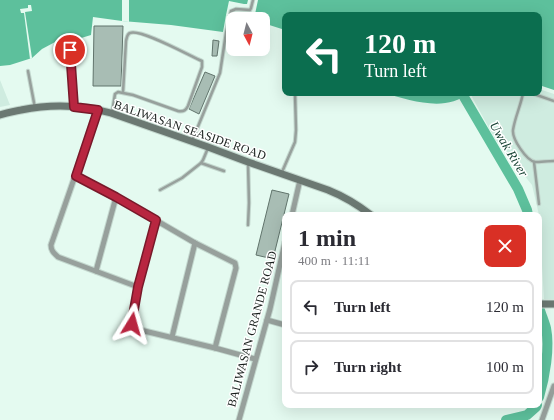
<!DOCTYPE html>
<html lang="en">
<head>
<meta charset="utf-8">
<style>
  :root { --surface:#fff; --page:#f7f7f7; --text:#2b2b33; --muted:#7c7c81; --line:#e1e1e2 }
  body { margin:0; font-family:Georgia,serif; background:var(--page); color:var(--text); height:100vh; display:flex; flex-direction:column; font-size:15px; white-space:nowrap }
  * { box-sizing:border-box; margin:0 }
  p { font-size:13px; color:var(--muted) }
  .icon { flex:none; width:22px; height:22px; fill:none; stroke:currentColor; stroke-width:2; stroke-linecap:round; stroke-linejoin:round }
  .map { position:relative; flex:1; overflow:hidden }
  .sheet { position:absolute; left:282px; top:212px; width:260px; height:196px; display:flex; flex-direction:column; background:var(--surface); border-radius:8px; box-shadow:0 4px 16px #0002 }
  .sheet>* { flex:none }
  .banner { position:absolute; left:282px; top:12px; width:260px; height:84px; border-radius:8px; box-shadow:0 4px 16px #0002; background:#0b6e4f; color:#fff; overflow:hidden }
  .needle { width:26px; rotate:173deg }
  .fabs { position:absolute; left:226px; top:12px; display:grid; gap:8px }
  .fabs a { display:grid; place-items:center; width:44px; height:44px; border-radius:8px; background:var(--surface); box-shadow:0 4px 16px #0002; font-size:20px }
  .pin { position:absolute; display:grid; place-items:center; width:34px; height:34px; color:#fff; margin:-17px; border:2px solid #fff; border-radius:50%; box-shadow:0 1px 4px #0007 }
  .me { position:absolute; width:44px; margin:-22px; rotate:8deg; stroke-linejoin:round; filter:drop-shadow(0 0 3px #0008) }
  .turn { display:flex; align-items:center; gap:14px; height:84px; padding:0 16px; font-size:18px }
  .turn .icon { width:52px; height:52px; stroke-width:2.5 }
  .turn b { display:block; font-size:28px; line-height:34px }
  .round { display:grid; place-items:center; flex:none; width:42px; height:42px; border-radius:8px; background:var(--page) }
  .headline { display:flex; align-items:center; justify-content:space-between; height:68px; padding:0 16px }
  h1 { font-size:24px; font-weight:600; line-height:30px }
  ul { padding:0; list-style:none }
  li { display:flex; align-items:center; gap:12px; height:54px; margin:0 8px 6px; padding:0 8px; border:2px solid var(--line); border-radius:8px }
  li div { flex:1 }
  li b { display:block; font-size:15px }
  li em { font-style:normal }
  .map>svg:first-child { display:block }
  .built { fill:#cfece0 }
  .water { fill:#5dc09c }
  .pier { fill:#e4faf0 }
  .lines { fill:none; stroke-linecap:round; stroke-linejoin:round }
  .river { stroke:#5dc09c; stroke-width:10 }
  .building { fill:#a8bdb4; stroke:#61746c }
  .service-casing { stroke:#c3d7ce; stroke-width:4.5 }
  .minor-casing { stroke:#c3d7ce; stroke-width:7 }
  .secondary-casing { stroke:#c3d7ce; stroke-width:9 }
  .service { stroke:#97a09c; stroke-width:2.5 }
  .minor { stroke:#97a09c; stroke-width:5 }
  .secondary { stroke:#6b7872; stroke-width:7 }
  .route-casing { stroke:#78192a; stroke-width:10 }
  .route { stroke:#b82640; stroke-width:7 }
  .labels { text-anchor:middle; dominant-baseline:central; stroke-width:3; stroke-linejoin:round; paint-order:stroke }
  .street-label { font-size:12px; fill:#171e1b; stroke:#fff }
  .water-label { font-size:13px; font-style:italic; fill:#113d2e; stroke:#fff }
</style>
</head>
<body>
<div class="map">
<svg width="554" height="420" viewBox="0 0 554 420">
  <rect width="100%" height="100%" fill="#e4faf0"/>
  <g class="built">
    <polygon points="0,80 10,105 0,107"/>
    <polygon points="539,89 554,94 554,299 544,299 539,215 532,185 495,139 472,97 473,93 539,93"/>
  </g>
  <g class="water">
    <polygon points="0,0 554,0 554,90 539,85 539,15 285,15 285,30 263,23 263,19 246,19 226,15 223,32 171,25 122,21 93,17 91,35 78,39 77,36 67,36 57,41 42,49 32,58 10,65 0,66"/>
    <path d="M384 93H469C445 113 410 100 384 93Z"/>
  </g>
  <g class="pier">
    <polygon points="122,0 129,0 129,22 122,21"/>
    <polygon points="248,0 258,0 254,19 246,19 226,15 229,1 244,4 247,4"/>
    <polygon points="28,5 31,5 32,11 25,12 32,58 30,59 24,13 21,13 20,9 28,8"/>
  </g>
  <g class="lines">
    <g class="river">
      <polyline points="464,97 518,189 527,210 528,215"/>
      <path d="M539 307C541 314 544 321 546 328 550 348 545 377 539 397"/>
      <polyline points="506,420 527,415 536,407 537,405"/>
    </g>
  </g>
  <g class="building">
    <polygon points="94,26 123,26 121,86 93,86"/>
    <polygon points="213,40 219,41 217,56 212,56"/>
    <polygon points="205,72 215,76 199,114 189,109"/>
    <polygon points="272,190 289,194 273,259 256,255"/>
  </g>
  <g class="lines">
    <g class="service-casing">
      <g id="service">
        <polyline points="70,50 74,106"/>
        <polyline points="28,71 35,108"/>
        <path d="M523 93C521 105 515 117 513 130 512 139 526 160 535 162 541 162 548 161 554 161"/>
        <polyline points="531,93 554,101"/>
        <path d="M112 113 115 94 118 92 133 95 178 111C184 112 186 110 188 106L202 67V61C190 56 140 28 130 33 127 34 127 37 126 41L123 92"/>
        <polyline points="192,141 220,73 226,33 231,11 236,9 250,10 251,8 253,0"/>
        <polyline points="534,162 539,204"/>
        <polyline points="201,163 224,171"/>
        <polyline points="282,172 295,142 296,130 295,93"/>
        <polyline points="160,190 182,178 201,163 203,160 208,148"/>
        <polyline points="248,225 249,203 248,163"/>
      </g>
    </g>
    <g class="minor-casing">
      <g id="minor">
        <path d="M98 110 51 245C51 251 54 253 58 257L138 287"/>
        <polyline points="76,176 116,197 195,243 235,263 236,268 215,348"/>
        <polyline points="292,215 300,180"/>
        <path d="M156 220 138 287 132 321C132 325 133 326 136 329L215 348 255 359"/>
        <polyline points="96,271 116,197"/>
        <polyline points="267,320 285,325"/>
        <polyline points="172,337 195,243"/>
        <polyline points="239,420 270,309 285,242"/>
        <polyline points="542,420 554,386"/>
      </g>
    </g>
    <g class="secondary-casing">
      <g id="secondary">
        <path d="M0 115C7 113 14 111 21 110 51 104 82 105 111 113L208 147 248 162 328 190C343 196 358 205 371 215"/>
        <polyline points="539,304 554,304"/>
      </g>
    </g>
    <use href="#service" class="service"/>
    <use href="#minor" class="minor"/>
    <use href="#secondary" class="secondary"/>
  </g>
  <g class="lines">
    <g class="route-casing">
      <polyline id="route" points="70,50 74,107 98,110 76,176 116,197 156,220 138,287 132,321 132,324"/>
    </g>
    <use href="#route" class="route"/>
  </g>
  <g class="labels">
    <g class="street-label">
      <text transform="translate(190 130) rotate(19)">BALIWASAN SEASIDE ROAD</text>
      <text transform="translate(252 329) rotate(-75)">BALIWASAN GRANDE ROAD</text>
    </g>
    <g class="water-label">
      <text transform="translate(509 149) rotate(59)">Uwak River</text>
    </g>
  </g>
</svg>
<div class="fabs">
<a><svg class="needle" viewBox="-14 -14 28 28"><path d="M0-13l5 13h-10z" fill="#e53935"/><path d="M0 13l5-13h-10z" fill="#7c7c81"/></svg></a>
</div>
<div class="pin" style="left:70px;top:50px;background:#d93025"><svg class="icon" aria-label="arrive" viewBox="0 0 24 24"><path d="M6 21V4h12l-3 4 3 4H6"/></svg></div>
<svg class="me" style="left:132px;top:324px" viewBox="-20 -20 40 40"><path d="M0-17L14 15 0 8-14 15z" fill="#b82640" stroke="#fff" stroke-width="4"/></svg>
<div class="banner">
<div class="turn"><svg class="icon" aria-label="left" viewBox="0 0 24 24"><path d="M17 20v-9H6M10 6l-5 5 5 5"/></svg><div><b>120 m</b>Turn left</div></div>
</div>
<section class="sheet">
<div class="headline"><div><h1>1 min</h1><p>400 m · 11:11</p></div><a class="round" style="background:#d93025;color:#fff"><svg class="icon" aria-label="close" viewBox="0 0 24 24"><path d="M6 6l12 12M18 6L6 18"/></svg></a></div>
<ul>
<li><svg class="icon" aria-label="left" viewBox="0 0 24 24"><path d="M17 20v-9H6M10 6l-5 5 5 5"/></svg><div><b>Turn left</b></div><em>120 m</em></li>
<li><svg class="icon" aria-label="right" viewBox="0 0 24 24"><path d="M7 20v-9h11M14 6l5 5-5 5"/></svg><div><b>Turn right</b></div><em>100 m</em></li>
</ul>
</section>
</div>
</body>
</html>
